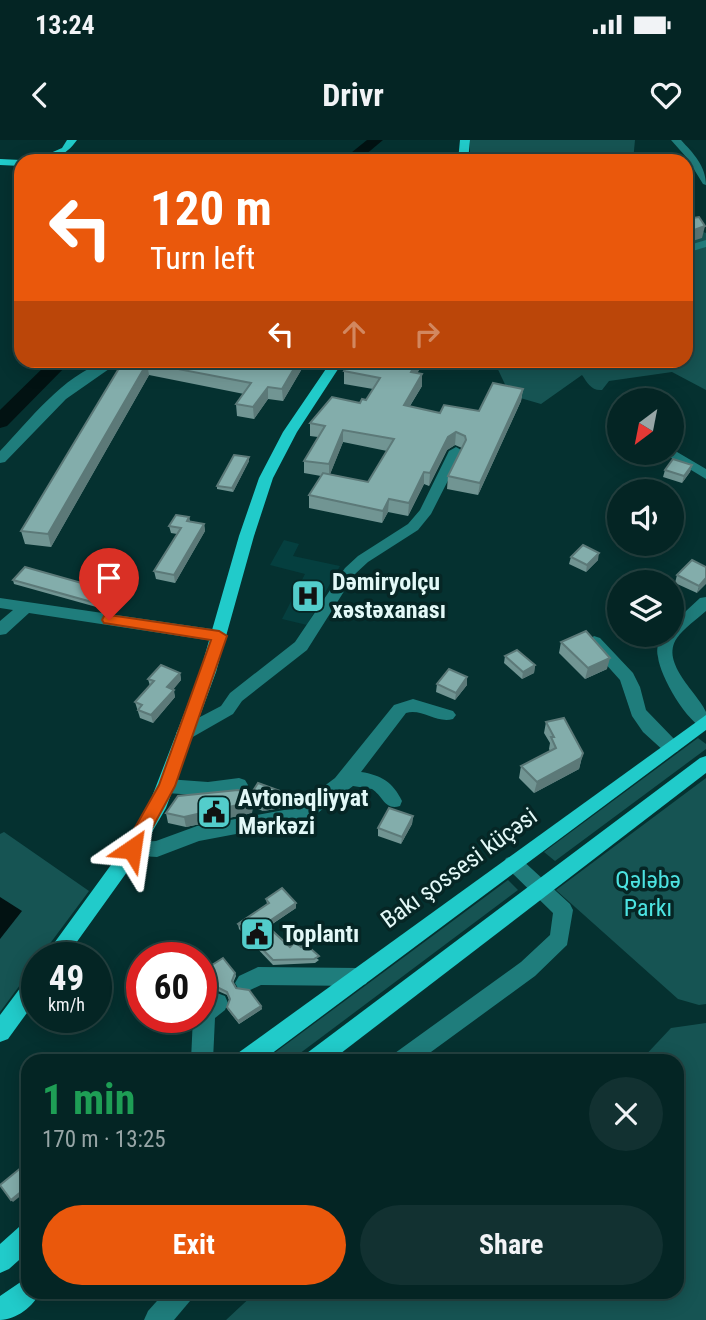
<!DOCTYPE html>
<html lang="en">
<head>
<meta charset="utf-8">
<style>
  :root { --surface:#042524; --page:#123131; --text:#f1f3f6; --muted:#97a5a6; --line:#254241; --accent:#ea580c }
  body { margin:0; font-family:"Roboto Condensed",sans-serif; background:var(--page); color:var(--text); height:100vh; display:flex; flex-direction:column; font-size:26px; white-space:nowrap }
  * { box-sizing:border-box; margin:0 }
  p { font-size:23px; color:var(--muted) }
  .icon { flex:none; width:38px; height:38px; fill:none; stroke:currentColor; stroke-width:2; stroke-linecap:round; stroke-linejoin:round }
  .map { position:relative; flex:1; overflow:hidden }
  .sheet { position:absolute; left:21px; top:914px; width:663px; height:245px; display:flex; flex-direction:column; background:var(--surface); border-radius:21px; box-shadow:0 4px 18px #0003,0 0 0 2px var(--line) }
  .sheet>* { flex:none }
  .hud { position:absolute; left:14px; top:14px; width:679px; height:214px; border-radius:21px; box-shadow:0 4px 18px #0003,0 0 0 2px var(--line); background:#ea580c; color:#fff; overflow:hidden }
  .needle { width:46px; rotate:212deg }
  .buttons { position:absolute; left:607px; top:248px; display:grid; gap:14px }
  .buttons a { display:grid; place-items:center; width:77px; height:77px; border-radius:50%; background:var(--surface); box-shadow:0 4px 18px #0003,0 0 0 2px var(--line); font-size:35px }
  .speed { position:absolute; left:21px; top:802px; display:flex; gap:14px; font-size:35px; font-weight:700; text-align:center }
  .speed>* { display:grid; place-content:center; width:91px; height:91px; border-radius:50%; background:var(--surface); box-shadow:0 4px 18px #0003,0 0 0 2px var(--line); line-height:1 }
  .speed small { font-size:18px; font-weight:400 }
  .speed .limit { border:10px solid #d22; background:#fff; color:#111 }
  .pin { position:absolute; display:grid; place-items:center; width:60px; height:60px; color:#fff; margin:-72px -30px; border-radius:50% 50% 50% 0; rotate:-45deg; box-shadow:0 0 7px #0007 }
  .pin .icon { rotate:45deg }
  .me { position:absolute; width:77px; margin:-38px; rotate:32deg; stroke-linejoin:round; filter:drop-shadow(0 0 5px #0008) }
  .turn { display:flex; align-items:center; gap:24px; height:147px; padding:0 21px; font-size:32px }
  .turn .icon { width:91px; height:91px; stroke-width:2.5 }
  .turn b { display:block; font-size:49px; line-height:60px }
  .lanes { display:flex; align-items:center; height:66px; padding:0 21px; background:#0003; justify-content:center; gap:35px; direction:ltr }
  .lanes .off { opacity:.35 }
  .round { display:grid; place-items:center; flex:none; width:74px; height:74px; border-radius:37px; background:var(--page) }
  .summary { display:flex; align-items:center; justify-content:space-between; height:119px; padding:0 21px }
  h1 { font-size:42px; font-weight:700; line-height:52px; color:#1e9e55 }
  .action { display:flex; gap:14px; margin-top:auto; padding:14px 21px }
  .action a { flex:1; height:80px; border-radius:42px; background:var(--accent); color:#fff; font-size:28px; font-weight:700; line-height:80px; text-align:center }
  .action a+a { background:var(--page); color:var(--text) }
  .status { display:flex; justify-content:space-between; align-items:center; height:49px; padding:0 35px; background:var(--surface); direction:ltr }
  .status svg { height:19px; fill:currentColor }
  header { display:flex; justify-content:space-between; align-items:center; height:91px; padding:0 21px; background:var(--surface); font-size:32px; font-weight:700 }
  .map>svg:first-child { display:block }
  .built { fill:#053f3f }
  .green { fill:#165453 }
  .water { fill:#021212 }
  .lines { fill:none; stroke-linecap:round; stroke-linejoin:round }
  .river { fill:#021212; fill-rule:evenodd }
  .minor { fill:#1f7d7c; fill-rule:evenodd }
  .major { fill:#21cbca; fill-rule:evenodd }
  .wall { fill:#719593; fill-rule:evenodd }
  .shaded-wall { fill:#5c7978 }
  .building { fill:#83adab; stroke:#5c7978; stroke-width:2 }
  .route { fill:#ea580c; stroke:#983908; stroke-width:2 }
  .labels { text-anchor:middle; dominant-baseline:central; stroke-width:7; stroke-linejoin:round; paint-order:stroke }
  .poi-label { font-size:24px; font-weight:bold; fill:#e2f8f7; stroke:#062625; text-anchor:start }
  .street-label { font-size:24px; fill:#e2f8f7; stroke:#062625 }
  .park-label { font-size:24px; fill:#4ce3e1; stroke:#062625 }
</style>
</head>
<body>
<div class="status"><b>13:24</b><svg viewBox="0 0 49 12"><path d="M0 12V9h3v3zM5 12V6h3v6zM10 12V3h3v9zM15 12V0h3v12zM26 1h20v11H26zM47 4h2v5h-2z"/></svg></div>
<header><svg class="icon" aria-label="back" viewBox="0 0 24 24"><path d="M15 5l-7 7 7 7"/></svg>Drivr<svg class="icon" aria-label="heart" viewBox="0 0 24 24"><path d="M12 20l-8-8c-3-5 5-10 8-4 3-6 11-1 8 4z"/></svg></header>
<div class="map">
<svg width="706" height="1180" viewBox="0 0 706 1180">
  <rect width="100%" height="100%" fill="#053130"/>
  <polygon class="built" points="284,400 299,404 293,416 340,426 307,485 282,479 305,434 270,425"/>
  <g class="green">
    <polygon points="470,0 635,0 633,21 470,21"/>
    <path d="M686 86 706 93V250L672 232 609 241 602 250C591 251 587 242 582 235L541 264 510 255 494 221 686 220Z"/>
    <polygon points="698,598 706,604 706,609 555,721 544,712"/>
    <polygon points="706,638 706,864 699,865 678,859 556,750"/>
    <polygon points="4,692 89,751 40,817 37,817 37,822 0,872 0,694"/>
    <polygon points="508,740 518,750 291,920 265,920"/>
    <polygon points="706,883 706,1180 226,1180 256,1152 677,1152 677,920 641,920 671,888"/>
  </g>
  <polygon class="water" points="0,757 22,771 0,799"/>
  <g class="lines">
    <g class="river">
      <polygon points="367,0 383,0 358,21 341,21"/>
      <polygon points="51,220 72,220 7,286 0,288 0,270"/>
    </g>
    <g class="minor">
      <path d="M671 0H681C693 13 706 26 706 45L703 44 687 18Z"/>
      <polygon points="706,100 706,107 686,113 686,106"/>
      <path d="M105 222 111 226 109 229 66 259 5 322 0 323V311C29 281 63 235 105 222Z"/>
      <polygon points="456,307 463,311 431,374 418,390 368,422 355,434 307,510 242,561 233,574 191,598 179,598 176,593 179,588 221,566 230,553 295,502 345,428 358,416 408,384 420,370 449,311"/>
      <polygon points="672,309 706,329 706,339 663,313 672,313"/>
      <path d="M706 457V471C697 479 684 488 677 498 659 523 700 555 706 572 706 577 706 585 706 589 687 584 660 536 658 517 656 509 658 503 662 495H672V484L700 458Z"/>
      <polygon points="0,458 219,490 227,496 219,502 29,473 6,494 0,495 0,481 13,470 0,468"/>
      <polygon points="594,496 600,498 633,533 640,547 646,570 677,602 680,607 677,612 665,612 643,592 632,576 620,540 586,502"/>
      <path d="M413 559 453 571 456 575 453 579C437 584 422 568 406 573L361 632C381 635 393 642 402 661L400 666C385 671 383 656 372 649L353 646 315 675 299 682 199 701 157 717 125 715 122 709 125 703 156 701 197 686 295 668 335 638 394 565Z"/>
      <polygon points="239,638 245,640 248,645 245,650 208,656 167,653 161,651 158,646 161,641 167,639 208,642"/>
      <polygon points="513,716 520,718 570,764 573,770 567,805 535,836 420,920 392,920 395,913 521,822 550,795 553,773 503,724 506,718"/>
      <polygon points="258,827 359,828 366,830 369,837 366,844 359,846 261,845 246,852 239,850 235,843 239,836"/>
      <polygon points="217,853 225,856 228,863 225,870 215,878 213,920 191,920 193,877 201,877 201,862"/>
      <polygon points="165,1152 194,1152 190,1161 174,1180 144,1180 148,1171"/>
    </g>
    <g class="major">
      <path d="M67 0H77C66 16 51 21 32 21L62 8Z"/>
      <polygon points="460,0 470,0 468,21 458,21"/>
      <polygon points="0,19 21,20 24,21 21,21 21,26 0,25"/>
      <polygon points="332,220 344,220 297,292 273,338 254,396 216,532 166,668 137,718 66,817 44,817 124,707 148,667 200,532 239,396 259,338 283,292"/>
      <polygon points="706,575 706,590 263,920 235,920 238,913"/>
      <polygon points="706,616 706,633 332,920 304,920 307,913 700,618"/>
      <polygon points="37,833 37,859 8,899 0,902 0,875 30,835"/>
      <polygon points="28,1084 28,1112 9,1129 0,1133 0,1104 19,1087"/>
      <path d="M28 1137V1152H40C34 1166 16 1180 0 1180V1156Z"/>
    </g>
  </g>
  <g class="wall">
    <polygon points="122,220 307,220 283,261 268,259 254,279 237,276 236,264 244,254 149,235 51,407 25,404 21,391 122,224"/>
    <path d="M425 220 417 233 422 234V246L410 266 440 273 479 271 523 249 521 261 478 355 447 349 448 336 462 308 455 305 447 310 429 346 424 344 408 376 388 372 382 383 309 368V355L321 336 304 333V321L318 297 310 296V283L366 260 373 249 344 244V231ZM343 302 387 311 368 342 330 334Z"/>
    <polygon points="249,317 249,321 233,352 217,349 217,346"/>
    <polygon points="692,325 690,332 682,343 663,337 665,330"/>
    <polygon points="189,377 190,381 204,384 205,391 175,443 156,439 154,431 177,394 171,393 169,386"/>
    <polygon points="571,417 598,420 586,432 569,424"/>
    <polygon points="706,427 697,453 675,443 677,435"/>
    <polygon points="13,440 111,455 100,468 14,444"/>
    <polygon points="561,502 607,529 585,539 559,513"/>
    <polygon points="505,516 535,525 534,533 522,539 504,523"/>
    <polygon points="180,533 181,540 173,549 175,557 153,583 140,578 135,562 150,546 148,539"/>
    <polygon points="437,544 467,545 455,560 436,552"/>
    <polygon points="546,582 583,613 579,629 534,653 519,638 521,626 550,611 549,609 550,603 544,593"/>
    <polygon points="238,650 284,663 282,668 263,671 253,667 252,673 186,687 168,683 166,673"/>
    <polygon points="413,676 412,684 401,704 378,696 378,688"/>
    <polygon points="266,759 296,763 296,768 268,787 290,807 301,807 319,820 315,823 273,825 239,789 238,784 267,764"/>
    <polygon points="201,832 235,833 236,836 233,843 236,848 261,866 262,869 239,884 228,870 227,867 229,860 227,855 218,851 214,852 201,836"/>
  </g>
  <g class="shaded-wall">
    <polygon points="705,86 702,98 686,103 686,93"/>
    <polygon points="299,220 307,220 283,261 282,249"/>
    <polygon points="418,220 425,220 411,244 411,232"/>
    <polygon points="147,223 149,235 51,407 48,394"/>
    <polygon points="422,234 422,246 403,277 404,265"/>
    <polygon points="268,247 268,259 254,279 253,267"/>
    <polygon points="523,249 521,261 478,355 480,343"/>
    <polygon points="343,290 343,302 329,337 329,324"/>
    <polygon points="456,292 455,305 447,310 429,346 430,333 448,297"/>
    <polygon points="249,317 249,321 233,352 232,348"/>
    <polygon points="692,325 690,332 682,343 684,336"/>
    <polygon points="424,332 424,344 408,376 409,363"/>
    <polygon points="389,359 388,372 382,383 383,371"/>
    <polygon points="204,384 205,391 175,443 174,435"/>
    <polygon points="599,413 598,420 586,432 587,425"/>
    <polygon points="706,438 706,444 697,453 699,446"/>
    <polygon points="110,451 111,455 100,468 99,464"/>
    <polygon points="610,518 607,529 585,539 588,528"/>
    <polygon points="535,525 534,533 522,539 523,532"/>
    <polygon points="180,533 181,540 169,555 167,547"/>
    <polygon points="467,537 467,545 455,560 456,553"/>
    <polygon points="174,550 175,557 153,583 151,575"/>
    <polygon points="583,613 579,629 534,653 537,642"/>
    <polygon points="283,652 284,663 282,668 263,671 262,660"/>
    <polygon points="251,657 252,673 186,687 184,677"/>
    <polygon points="413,676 412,684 401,704 402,697"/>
    <polygon points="296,763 296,768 266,788 265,784"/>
    <polygon points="261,866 262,869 239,884 238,881"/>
    <polygon points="28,1046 28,1050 13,1062 11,1060"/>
  </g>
  <g class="building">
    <polygon points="699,77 705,86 686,93 686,79"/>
    <polygon points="124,220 299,220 282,249 268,247 253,267 236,264 251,243 147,223 48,394 21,391"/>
    <polygon points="351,220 418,220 411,232 422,234 404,265 440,273 444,265 479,271 493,243 523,249 480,343 448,336 466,300 465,296 456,292 448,297 430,333 424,332 409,363 389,359 383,371 309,355 323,333 368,342 394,299 343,290 329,324 304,321 325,286 310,283 332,257 360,263 362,259 366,260 380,238 344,231"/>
    <polygon points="234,315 249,317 232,348 217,346"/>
    <polygon points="673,319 692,325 684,336 665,330"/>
    <polygon points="176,375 189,377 187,381 204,384 174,435 154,431 181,388 169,386"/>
    <polygon points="583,405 599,413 587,425 571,417"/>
    <polygon points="692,420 706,427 706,438 699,446 677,435"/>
    <polygon points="25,427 110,451 99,464 13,440"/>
    <polygon points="586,491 610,518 588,528 561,502"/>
    <polygon points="517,510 535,525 523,532 505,516"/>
    <polygon points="161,525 180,533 167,547 174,550 151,575 138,570 142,565 135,562 154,541 148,539"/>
    <polygon points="449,529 467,537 456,553 437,544"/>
    <polygon points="564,578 583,613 581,618 537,642 521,626 556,608 551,597 554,597 546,582"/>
    <polygon points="258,643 283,652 281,657 262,660 251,657 251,662 184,677 166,673 178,656 238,650 251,654"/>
    <polygon points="389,668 413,676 402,697 378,688"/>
    <polygon points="282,748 296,763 265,784 290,807 295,802 301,807 304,805 310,808 319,816 314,819 273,820 238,784 269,763 266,759"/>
    <polygon points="223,818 235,833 232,841 236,848 249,850 261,866 238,881 227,867 230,859 227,852 217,847 213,848 201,833 201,832"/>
    <polygon points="28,1022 28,1046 11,1060 0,1045"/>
  </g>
  <polygon class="route" points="109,475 219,491 227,496 175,646 138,714 126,714 123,709 159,645 211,500 104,483 102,480 104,476"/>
  <defs>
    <g id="hospital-square" transform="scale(1.75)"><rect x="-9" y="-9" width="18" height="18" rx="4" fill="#53cdcb" stroke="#062625"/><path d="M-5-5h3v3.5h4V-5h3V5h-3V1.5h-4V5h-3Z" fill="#111"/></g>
    <g id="civic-square" transform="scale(1.75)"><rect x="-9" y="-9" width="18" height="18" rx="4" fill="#53cdcb" stroke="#062625"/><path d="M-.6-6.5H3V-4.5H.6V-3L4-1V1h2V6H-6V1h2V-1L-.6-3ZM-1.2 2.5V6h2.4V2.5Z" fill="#111"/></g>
  </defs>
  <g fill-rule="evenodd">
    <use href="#hospital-square" x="308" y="456"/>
    <use href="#civic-square" x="214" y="672"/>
    <use href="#civic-square" x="257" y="794"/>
  </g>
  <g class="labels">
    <g class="poi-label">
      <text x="332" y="442">Dəmiryolçu<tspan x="332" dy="28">xəstəxanası</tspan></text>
      <text x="238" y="658">Avtonəqliyyat<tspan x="238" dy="28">Mərkəzi</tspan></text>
      <text x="282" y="794">Toplantı</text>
    </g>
    <g class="street-label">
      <text transform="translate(459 728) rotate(-36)">Bakı şossesi küçəsi</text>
    </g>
    <g class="park-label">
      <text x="648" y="740">Qələbə<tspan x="648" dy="28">Parkı</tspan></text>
    </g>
  </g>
</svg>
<div class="buttons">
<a><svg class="needle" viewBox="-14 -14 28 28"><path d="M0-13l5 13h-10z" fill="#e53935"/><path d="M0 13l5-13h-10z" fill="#97a5a6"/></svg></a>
<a><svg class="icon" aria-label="sound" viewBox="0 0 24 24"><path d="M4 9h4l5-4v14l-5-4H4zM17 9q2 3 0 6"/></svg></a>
<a><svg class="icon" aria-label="layers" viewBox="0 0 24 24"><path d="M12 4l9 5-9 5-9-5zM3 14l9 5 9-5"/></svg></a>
</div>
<div class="speed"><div>49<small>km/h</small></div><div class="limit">60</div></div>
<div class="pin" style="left:109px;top:480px;background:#d93025"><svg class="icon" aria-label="arrive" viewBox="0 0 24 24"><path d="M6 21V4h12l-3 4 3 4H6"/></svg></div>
<svg class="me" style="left:132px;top:709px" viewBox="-20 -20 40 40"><path d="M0-17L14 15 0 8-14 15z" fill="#ea580c" stroke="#fff" stroke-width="4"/></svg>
<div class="hud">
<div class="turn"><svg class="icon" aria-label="left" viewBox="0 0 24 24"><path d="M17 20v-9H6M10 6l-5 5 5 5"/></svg><div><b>120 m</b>Turn left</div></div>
<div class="lanes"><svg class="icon" aria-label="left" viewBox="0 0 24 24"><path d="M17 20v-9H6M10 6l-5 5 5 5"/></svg><svg class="icon off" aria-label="ahead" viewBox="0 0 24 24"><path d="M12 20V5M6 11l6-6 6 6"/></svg><svg class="icon off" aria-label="right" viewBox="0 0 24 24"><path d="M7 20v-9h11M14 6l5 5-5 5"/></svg></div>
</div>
<section class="sheet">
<div class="summary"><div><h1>1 min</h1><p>170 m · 13:25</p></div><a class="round"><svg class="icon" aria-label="close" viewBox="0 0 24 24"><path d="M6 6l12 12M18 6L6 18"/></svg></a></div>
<div class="action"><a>Exit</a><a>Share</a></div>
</section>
</div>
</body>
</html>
